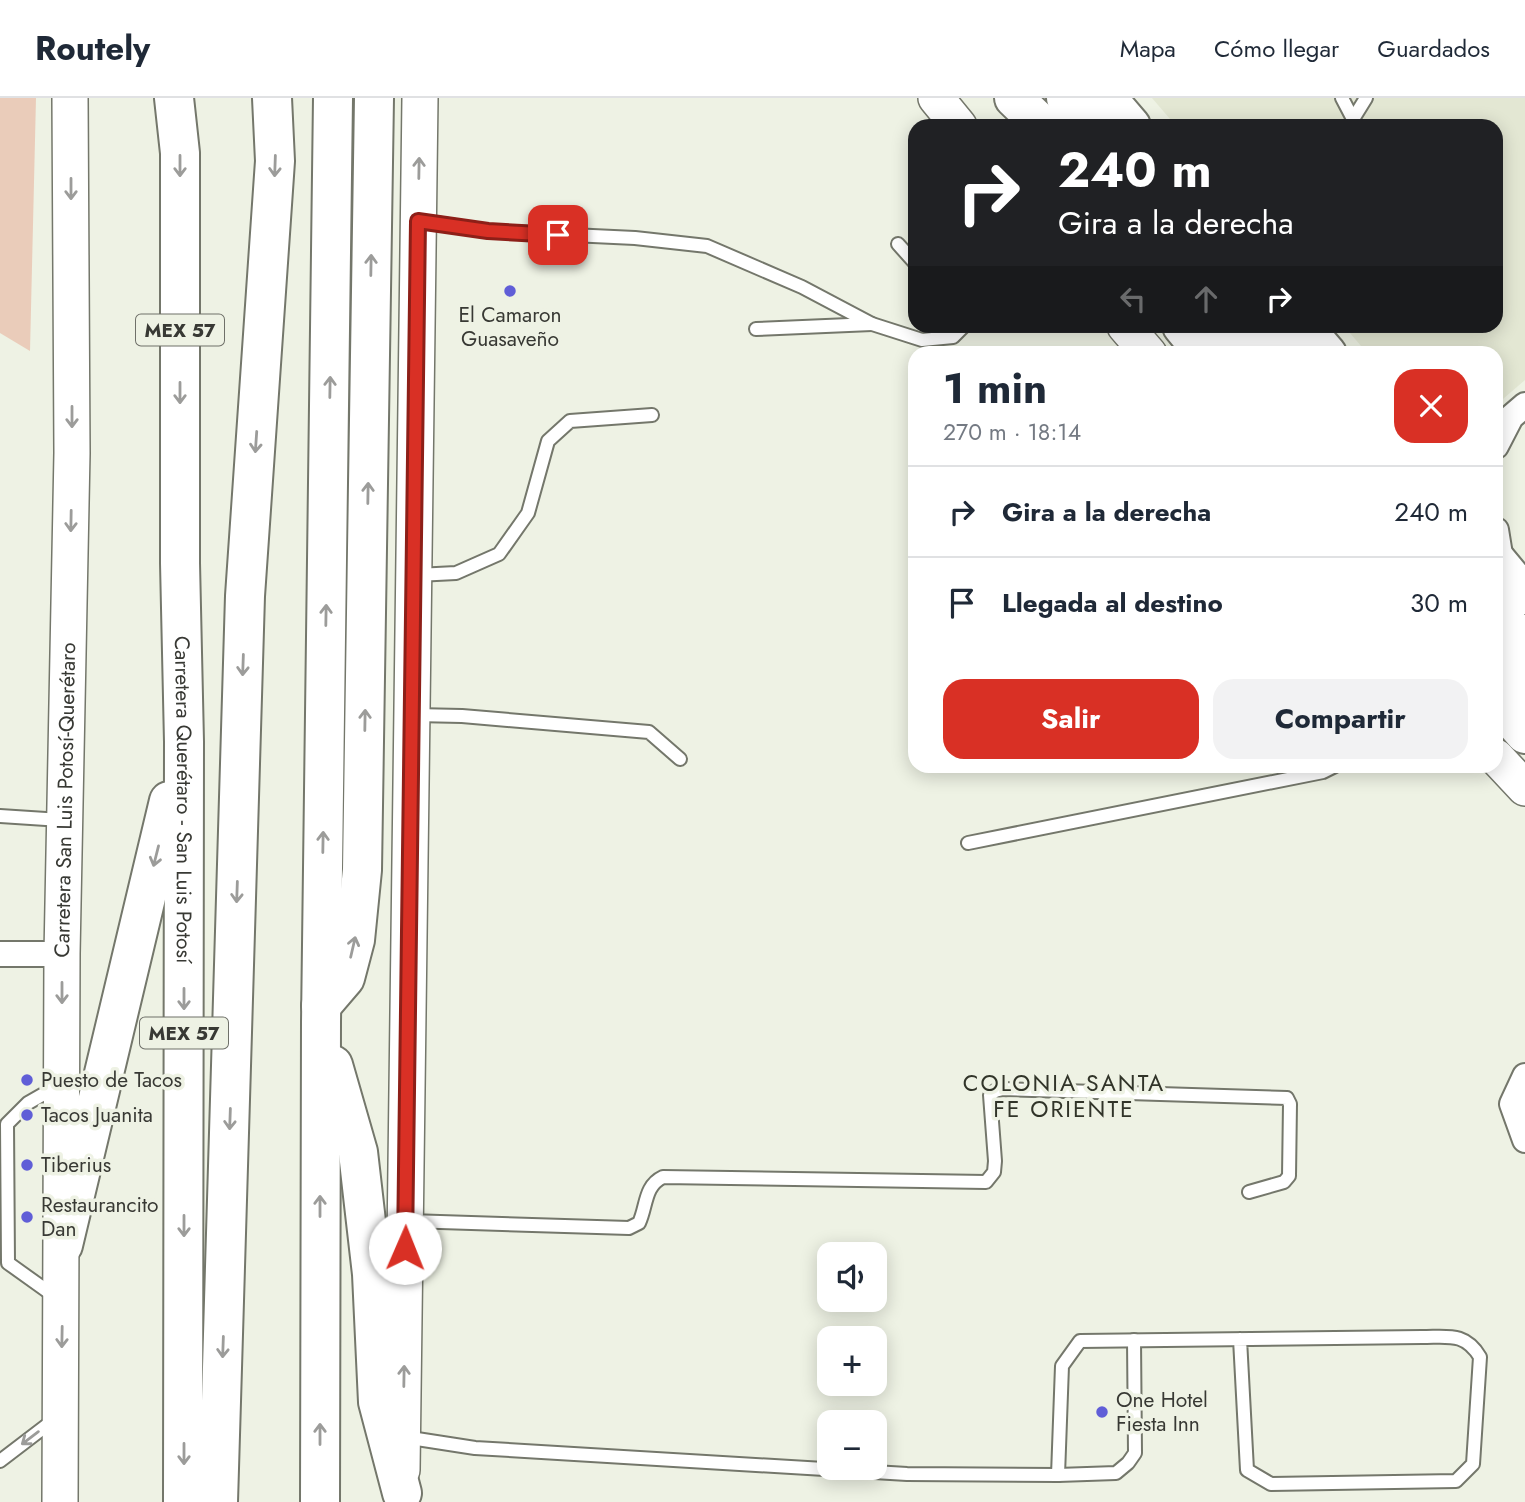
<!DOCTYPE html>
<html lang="es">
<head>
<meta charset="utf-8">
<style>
  :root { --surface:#fff; --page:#f2f2f3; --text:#1f2937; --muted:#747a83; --line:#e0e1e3; --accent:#d93025 }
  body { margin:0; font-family:Jost,sans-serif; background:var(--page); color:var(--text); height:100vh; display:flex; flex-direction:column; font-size:26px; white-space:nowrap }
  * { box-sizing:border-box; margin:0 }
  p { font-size:23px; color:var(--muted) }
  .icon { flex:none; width:38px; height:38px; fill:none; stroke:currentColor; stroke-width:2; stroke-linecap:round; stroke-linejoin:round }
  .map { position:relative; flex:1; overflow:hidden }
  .side { position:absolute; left:908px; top:248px; width:595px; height:427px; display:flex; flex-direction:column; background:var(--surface); border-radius:21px; box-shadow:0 4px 18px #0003 }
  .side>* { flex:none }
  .hud { position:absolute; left:908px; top:21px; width:595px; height:214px; border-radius:21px; box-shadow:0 4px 18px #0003; background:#202124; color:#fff; overflow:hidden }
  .tools { position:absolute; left:817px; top:1144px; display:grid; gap:14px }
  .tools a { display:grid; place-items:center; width:70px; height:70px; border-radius:14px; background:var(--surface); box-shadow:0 4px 18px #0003; font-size:35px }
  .pin { position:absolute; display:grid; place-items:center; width:60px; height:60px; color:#fff; margin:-30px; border-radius:14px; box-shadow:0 4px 10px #0006 }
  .me { position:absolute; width:77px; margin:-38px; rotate:1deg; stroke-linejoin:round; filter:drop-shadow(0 0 5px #0008) }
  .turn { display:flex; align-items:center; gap:24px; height:147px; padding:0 35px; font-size:32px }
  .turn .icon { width:91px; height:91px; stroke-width:2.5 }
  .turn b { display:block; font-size:49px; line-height:60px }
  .lanes { display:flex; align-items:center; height:66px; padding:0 35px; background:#0003; justify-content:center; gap:35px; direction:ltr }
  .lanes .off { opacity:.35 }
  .round { display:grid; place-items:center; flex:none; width:74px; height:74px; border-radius:21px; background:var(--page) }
  .overview { display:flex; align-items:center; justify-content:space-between; height:119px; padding:0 35px }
  h1 { font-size:42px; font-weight:700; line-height:52px }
  .cta { display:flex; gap:14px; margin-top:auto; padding:14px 35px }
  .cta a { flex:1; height:80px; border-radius:21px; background:var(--accent); color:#fff; font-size:28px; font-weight:700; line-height:80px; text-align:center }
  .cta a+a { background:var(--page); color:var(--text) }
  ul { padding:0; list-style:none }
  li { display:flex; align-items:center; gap:21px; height:91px; padding:0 35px; border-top:2px solid var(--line) }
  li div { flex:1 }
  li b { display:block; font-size:26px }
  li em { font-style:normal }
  header { display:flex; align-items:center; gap:42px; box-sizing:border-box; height:98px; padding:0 35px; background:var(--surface); border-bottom:2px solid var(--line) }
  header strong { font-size:33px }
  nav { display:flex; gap:38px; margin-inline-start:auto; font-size:24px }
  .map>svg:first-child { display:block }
  .built { fill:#e3e7d3 }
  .green { fill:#eaccba }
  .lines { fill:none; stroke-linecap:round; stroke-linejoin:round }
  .lane-casing { stroke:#74776b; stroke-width:16 }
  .street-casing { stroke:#74776b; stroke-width:28 }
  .secondary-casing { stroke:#74776b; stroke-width:38 }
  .primary-casing { stroke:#74776b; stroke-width:42 }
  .highway-casing { stroke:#74776b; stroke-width:42 }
  .lane { stroke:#fff; stroke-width:12 }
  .street { stroke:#fff; stroke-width:24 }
  .secondary { stroke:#fff; stroke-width:35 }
  .primary { stroke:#fff; stroke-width:38 }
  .highway { stroke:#fff; stroke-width:38 }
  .oneway { stroke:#9c9c9a }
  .route-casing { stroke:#8d1f18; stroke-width:18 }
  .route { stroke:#d93025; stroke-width:12 }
  .poi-dot { fill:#605ed7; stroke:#eef2e4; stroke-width:2.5 }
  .labels { text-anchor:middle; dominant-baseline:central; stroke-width:7; stroke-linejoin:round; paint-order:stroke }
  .shield { fill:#eef2e4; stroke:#6f7069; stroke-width:2 }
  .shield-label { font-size:19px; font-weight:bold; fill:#383934 }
  .poi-label { font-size:21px; fill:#383934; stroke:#eef2e4; text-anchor:start }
  .street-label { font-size:21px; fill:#383934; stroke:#eef2e4 }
  .neighbourhood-label { font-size:23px; letter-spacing:2px; fill:#313429; stroke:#eef2e4 }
</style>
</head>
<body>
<header>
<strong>Routely</strong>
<nav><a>Mapa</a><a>Cómo llegar</a><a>Guardados</a></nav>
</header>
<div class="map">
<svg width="1525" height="1404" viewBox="0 0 1525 1404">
  <rect width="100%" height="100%" fill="#eef2e4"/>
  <polygon class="built" points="1152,0 1525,0 1525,282 1496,307 1496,256 1367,255 1344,228 1496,228 1496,28 1176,28"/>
  <polygon class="green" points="0,0 36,0 30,253 0,235"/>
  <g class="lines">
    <g class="lane-casing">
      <g id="lane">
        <polyline points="1342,0 1353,21 1350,28"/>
        <polyline points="1353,21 1366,0"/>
        <polyline points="422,123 488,133 635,140 707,148 802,189 872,226 922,242 953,239 964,228"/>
        <polyline points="898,146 915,165"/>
        <polyline points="756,231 872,226"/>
        <polyline points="417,477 456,475 499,456 528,415 548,343 570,323 652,317"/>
        <polyline points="415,617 462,618 649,634 680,661"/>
        <polyline points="0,718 61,722"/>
        <polyline points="968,745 1323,674 1335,668"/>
        <polyline points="56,989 28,1005 7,1026 8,1165 57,1200"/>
        <path d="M409 1123 629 1130 639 1125C647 1108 644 1088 663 1079L986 1084 994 1074 995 1063 990 997 995 993 1003 991 1287 1000 1290 1006 1289 1078 1284 1084 1249 1094"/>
        <path d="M404 1339 475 1350 907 1376 1058 1377 1062 1268 1080 1243 1422 1239C1448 1239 1465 1234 1480 1259L1473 1366 1456 1383 1271 1386 1247 1372 1240 1241"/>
        <polyline points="0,1363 55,1321"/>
        <polyline points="1058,1377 1116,1375 1128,1365 1135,1355 1134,1242"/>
      </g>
    </g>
    <g class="street-casing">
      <g id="street">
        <polyline points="1496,348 1511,319 1525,307"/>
        <polyline points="1496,432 1502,469"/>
        <polyline points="0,856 62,856"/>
        <polyline points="1525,978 1512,1006 1525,1042"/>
      </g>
    </g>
    <g class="secondary-casing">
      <g id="secondary">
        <polyline points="936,0 959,28"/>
        <polyline points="1125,228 1149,256"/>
        <polyline points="1496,659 1525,690"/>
        <polyline points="402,1372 420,0"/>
        <path id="s1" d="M60 1404 62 856 72 355 70 0"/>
      </g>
    </g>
    <g class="primary-casing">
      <g id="primary">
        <polyline points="1014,0 1043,28"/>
        <polyline points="1107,0 1131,28"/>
        <polyline points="1182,228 1205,256"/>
        <polyline points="1219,228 1243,256"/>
        <polyline points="1303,228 1327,256"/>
        <polyline points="1496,462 1525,497"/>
        <polyline points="1496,554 1525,589"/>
        <polyline points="1496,603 1525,636"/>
      </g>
    </g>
    <g class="highway-casing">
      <g id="highway">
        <path id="s2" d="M174 0 180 55V465L184 644 183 1404"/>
        <polyline points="1066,0 1090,28"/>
        <polyline points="1259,228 1282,256"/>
        <polyline points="1496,512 1525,547"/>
        <polyline points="321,908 345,880 355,842 362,772 374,0"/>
        <polyline points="333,967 358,1054 372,1176 378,1304 402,1395"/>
        <polyline points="63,1147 169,703"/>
        <polyline points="218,1404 245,498 275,63 272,0"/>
        <polyline points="320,1404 321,924 333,0"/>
      </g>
    </g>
    <use href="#lane" class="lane"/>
    <use href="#street" class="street"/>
    <use href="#secondary" class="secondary"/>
    <use href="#primary" class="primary"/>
    <use href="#highway" class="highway"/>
  </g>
  <defs><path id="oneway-shaft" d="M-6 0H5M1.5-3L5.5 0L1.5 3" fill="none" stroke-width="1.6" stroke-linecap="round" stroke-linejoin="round" transform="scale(1.75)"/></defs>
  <g class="oneway">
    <use href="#oneway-shaft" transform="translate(180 68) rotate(90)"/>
    <use href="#oneway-shaft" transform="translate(275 68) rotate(92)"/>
    <use href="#oneway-shaft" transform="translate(419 70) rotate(-89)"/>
    <use href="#oneway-shaft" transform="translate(71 91) rotate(90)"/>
    <use href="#oneway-shaft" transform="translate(371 167) rotate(-89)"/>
    <use href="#oneway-shaft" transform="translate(330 289) rotate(-89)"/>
    <use href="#oneway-shaft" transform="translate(180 295) rotate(90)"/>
    <use href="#oneway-shaft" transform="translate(72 319) rotate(90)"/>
    <use href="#oneway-shaft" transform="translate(256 344) rotate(94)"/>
    <use href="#oneway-shaft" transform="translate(368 395) rotate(-89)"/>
    <use href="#oneway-shaft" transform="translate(71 423) rotate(91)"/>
    <use href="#oneway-shaft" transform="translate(326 517) rotate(-89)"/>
    <use href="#oneway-shaft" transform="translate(243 567) rotate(92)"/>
    <use href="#oneway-shaft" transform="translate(365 622) rotate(-89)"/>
    <use href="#oneway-shaft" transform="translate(323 744) rotate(-89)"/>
    <use href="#oneway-shaft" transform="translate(156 758) rotate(104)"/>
    <use href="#oneway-shaft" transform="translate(237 794) rotate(92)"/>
    <use href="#oneway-shaft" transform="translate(353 849) rotate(-77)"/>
    <use href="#oneway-shaft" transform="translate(62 895) rotate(90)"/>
    <use href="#oneway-shaft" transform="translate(184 901) rotate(90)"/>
    <use href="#oneway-shaft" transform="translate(230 1021) rotate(92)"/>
    <use href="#oneway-shaft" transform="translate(320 1108) rotate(-90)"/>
    <use href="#oneway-shaft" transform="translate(184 1128) rotate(90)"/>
    <use href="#oneway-shaft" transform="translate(62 1239) rotate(91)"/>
    <use href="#oneway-shaft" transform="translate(223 1249) rotate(92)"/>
    <use href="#oneway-shaft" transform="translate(404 1278) rotate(-89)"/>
    <use href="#oneway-shaft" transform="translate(320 1336) rotate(-90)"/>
    <use href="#oneway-shaft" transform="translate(30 1340) rotate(143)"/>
    <use href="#oneway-shaft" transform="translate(184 1356) rotate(90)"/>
  </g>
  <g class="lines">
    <g class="route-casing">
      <polyline id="route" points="405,1150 418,123 488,133 558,137"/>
    </g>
    <use href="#route" class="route"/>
  </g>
  <g class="poi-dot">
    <circle cx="510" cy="193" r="7"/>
    <circle cx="27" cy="982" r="7"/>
    <circle cx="27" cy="1017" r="7"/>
    <circle cx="27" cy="1067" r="7"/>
    <circle cx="27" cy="1119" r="7"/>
    <circle cx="1102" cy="1314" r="7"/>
  </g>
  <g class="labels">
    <g class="shield">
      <rect x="136" y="216.5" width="88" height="31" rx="5"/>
      <rect x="140" y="919.5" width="88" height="31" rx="5"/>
    </g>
    <g class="shield-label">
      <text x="180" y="232">MEX 57</text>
      <text x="184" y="935">MEX 57</text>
    </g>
    <g class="poi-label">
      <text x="510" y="217" text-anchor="middle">El Camaron<tspan x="510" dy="24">Guasaveño</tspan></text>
      <text x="41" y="982">Puesto de Tacos</text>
      <text x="41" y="1017">Tacos Juanita</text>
      <text x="41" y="1067">Tiberius</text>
      <text x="41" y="1107">Restaurancito<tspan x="41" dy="24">Dan</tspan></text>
      <text x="1116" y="1302">One Hotel<tspan x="1116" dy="24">Fiesta Inn</tspan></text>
    </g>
    <g class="street-label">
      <text stroke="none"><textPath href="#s1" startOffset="702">Carretera San Luis Potosí-Querétaro</textPath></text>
      <text stroke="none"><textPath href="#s2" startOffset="702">Carretera Querétaro - San Luis Potosí</textPath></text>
    </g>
    <g class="neighbourhood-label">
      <text x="1064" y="985">COLONIA SANTA<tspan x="1064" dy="26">FE ORIENTE</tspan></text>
    </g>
  </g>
</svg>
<div class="tools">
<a><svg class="icon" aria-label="sound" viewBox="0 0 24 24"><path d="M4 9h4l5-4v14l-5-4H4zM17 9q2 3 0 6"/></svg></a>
<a>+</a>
<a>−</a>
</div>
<div class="pin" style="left:558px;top:137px;background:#d93025"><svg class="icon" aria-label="arrive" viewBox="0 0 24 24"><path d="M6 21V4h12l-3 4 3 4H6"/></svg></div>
<svg class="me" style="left:405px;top:1150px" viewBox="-20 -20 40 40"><circle r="19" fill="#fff"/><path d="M0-13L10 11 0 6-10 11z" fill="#d93025"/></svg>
<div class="hud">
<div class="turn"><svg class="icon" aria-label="right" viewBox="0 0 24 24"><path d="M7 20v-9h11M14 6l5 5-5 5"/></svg><div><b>240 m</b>Gira a la derecha</div></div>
<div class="lanes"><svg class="icon off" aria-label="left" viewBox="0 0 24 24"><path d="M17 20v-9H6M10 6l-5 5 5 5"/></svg><svg class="icon off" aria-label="ahead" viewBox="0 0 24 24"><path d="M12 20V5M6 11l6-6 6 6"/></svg><svg class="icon" aria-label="right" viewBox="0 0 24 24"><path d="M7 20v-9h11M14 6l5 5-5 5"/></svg></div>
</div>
<section class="side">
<div class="overview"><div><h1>1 min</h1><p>270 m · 18:14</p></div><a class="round" style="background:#d93025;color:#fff"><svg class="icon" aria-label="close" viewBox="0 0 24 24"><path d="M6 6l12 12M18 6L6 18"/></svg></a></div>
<ul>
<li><svg class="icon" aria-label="right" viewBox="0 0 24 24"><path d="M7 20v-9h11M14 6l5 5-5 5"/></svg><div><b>Gira a la derecha</b></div><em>240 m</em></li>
<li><svg class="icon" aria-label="arrive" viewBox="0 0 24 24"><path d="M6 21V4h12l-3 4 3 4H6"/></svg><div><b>Llegada al destino</b></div><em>30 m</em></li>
</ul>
<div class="cta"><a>Salir</a><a>Compartir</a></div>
</section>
</div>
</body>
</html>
